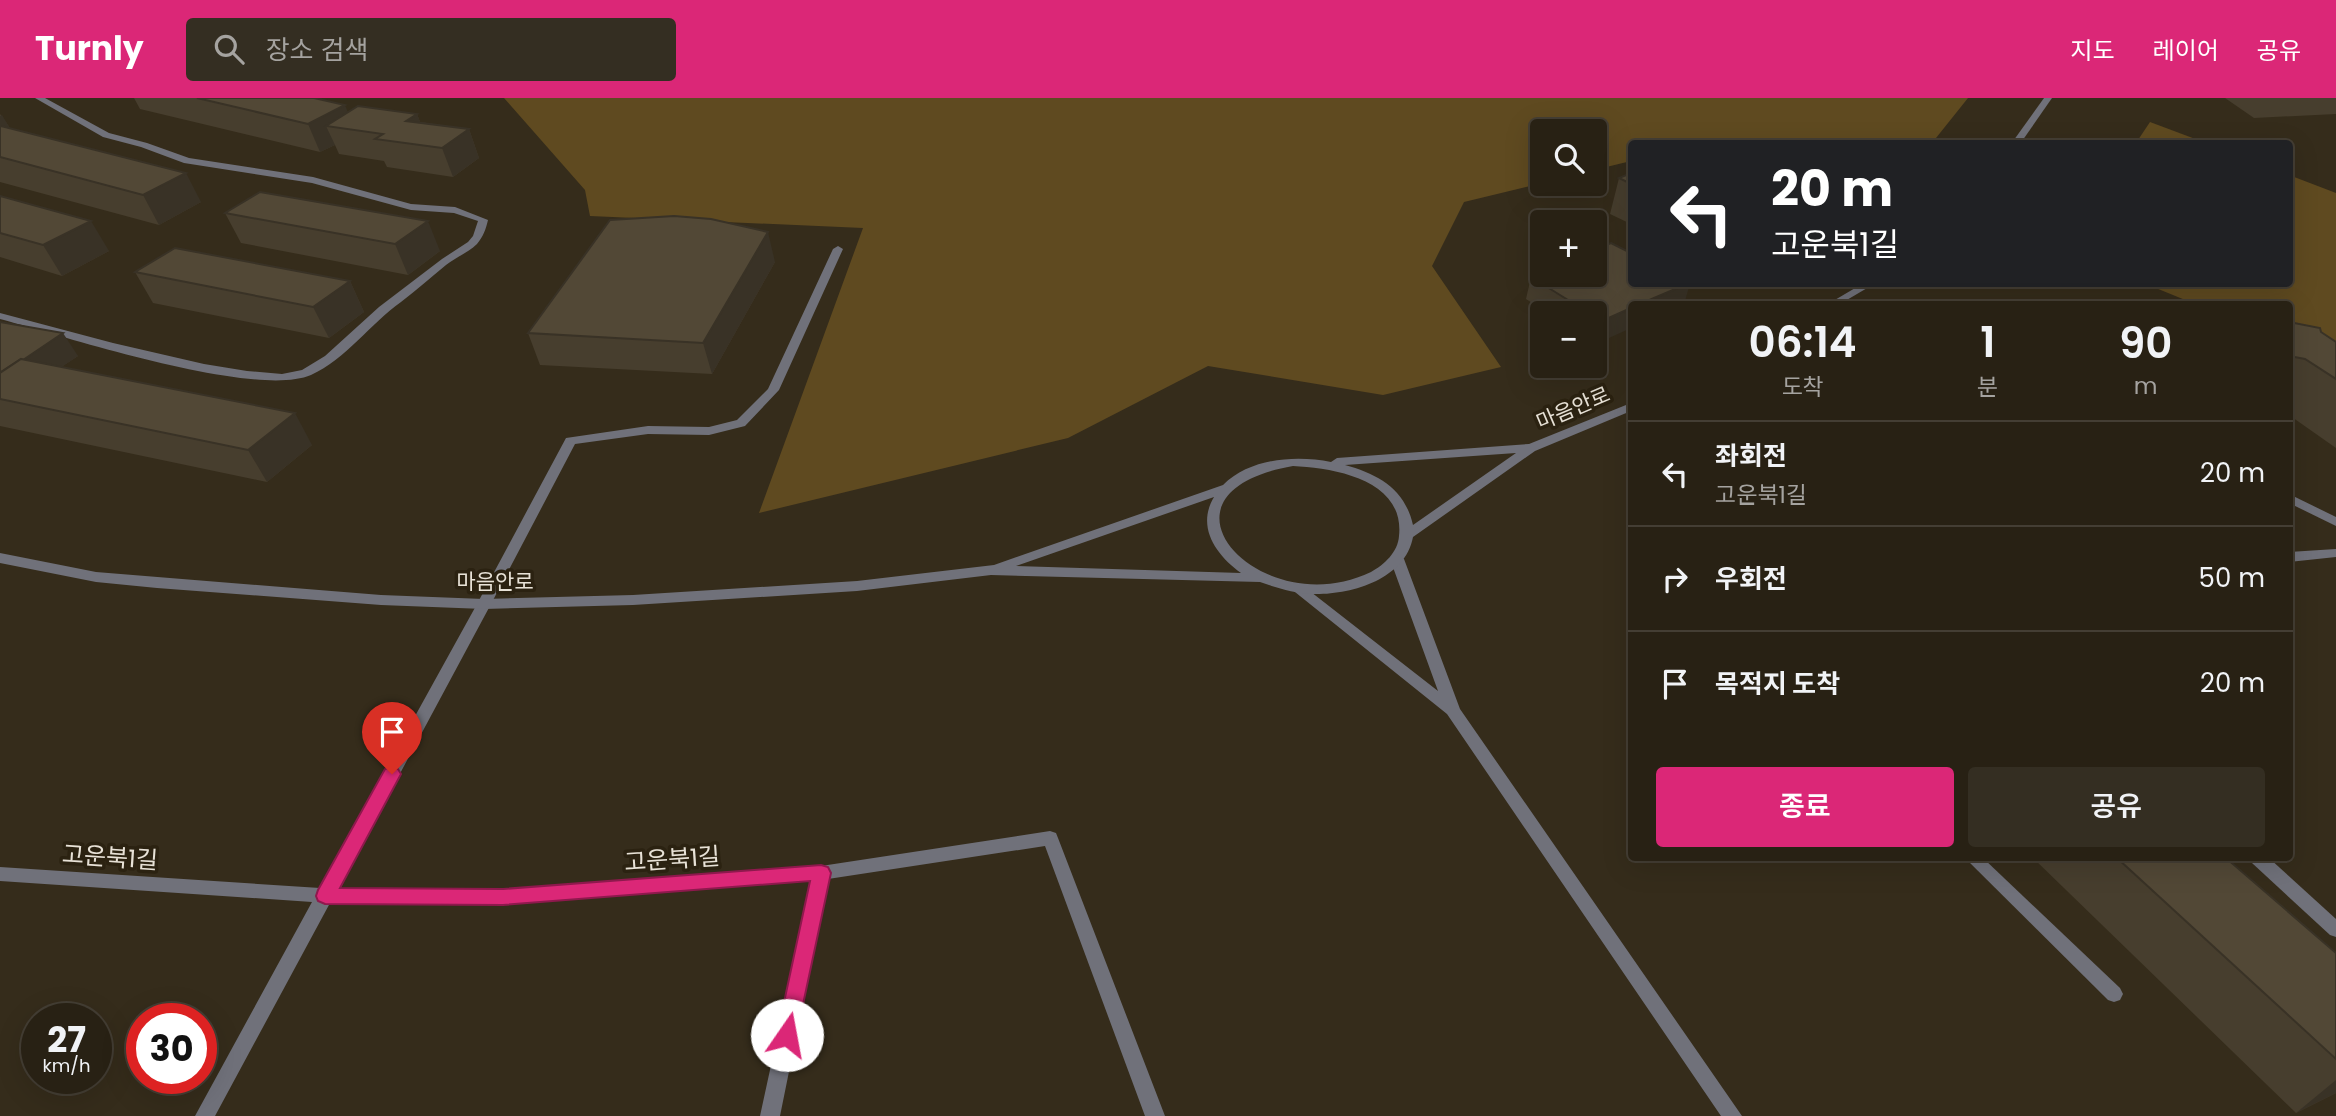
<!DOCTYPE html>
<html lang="ko">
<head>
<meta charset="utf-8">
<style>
  :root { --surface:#282114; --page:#342e22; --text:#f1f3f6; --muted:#a5a3a0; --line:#443e34; --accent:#db2777 }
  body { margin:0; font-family:Poppins,"Noto Sans KR",sans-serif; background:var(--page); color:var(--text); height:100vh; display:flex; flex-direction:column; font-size:26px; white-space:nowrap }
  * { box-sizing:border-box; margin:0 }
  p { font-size:23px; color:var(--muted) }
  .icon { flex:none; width:38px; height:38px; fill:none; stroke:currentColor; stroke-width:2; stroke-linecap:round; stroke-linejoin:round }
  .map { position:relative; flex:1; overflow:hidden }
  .sheet { position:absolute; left:1628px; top:203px; width:665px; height:560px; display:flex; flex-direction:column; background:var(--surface); border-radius:7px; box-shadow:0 7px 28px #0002,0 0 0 2px var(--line) }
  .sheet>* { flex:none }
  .hud { position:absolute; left:1628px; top:42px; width:665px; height:147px; border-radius:7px; box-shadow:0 7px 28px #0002,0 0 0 2px var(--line); background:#202124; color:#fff; overflow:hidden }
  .fabs { position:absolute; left:1530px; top:21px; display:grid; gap:14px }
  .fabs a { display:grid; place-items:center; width:77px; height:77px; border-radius:7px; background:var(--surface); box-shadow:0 7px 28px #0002,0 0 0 2px var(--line); font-size:35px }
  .speed { position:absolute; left:21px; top:905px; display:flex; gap:14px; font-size:35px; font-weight:700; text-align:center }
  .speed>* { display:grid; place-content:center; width:91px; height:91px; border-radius:50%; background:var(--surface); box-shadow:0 7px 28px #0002,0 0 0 2px var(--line); line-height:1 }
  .speed small { font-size:18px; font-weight:400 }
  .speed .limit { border:10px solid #d22; background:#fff; color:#111 }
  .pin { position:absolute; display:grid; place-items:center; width:60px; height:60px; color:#fff; margin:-72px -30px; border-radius:50% 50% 50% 0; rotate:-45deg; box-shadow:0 0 7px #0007 }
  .pin .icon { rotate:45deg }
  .me { position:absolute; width:77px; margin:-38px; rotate:12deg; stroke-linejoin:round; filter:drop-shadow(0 0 5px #0008) }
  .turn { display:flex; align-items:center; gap:24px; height:147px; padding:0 28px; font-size:32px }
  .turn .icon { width:91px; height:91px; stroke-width:2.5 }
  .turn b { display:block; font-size:49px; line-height:60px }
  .eta { display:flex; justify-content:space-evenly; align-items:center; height:119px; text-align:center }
  .eta b { font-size:42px; font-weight:600; line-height:49px }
  .button { display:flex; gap:14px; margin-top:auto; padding:14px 28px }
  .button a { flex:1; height:80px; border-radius:7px; background:var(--accent); color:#fff; font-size:28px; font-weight:600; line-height:80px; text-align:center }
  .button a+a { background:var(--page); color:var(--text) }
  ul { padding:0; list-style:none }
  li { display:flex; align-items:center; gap:21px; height:105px; padding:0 28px; border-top:2px solid var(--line) }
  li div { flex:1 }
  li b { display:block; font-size:26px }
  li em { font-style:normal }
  header { display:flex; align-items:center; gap:42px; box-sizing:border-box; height:98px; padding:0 35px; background:var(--accent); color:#fff }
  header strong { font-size:33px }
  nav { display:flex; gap:38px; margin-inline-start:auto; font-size:24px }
  .search { width:490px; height:63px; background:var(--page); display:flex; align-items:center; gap:18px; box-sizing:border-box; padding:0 24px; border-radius:7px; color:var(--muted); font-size:26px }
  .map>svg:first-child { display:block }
  .green { fill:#5f4a20 }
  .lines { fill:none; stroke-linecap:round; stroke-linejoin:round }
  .service { fill:#70717a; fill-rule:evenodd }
  .minor { fill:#70717a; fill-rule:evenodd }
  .tertiary { fill:#70717a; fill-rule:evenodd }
  .wall { fill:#473e2e }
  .shaded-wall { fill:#393226 }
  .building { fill:#524836; stroke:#393226; stroke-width:2 }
  .route { fill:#db2777; stroke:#8e194d; stroke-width:2 }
  .labels { text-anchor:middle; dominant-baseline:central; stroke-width:7; stroke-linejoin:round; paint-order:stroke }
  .street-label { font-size:21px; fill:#e8e2d7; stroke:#2b2211 }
  .near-street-label { font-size:24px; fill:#e8e2d7; stroke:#2b2211 }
</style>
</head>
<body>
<header>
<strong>Turnly</strong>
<div class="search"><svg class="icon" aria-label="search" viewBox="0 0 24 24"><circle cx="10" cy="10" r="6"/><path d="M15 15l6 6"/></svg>장소 검색</div>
<nav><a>지도</a><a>레이어</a><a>공유</a></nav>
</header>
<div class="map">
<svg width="2336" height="1018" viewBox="0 0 2336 1018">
  <rect width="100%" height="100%" fill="#352c1b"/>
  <g class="green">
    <polygon points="504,0 1968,0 1932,45 1729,46 1719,42 1703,46 1631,46 1631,63 1594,72 1594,33 1542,33 1542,85 1464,104 1432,168 1501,269 1383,297 1208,268 1068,340 759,415 863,130 590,118 585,92"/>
    <polygon points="2150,24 2206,45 2136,45"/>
    <polygon points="2289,77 2336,95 2336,267 2289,247 2289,206 2195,206 2146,186 2289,186"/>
  </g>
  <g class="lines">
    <g class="service">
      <path d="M35 0H45L109 35 147 45 189 60 313 79 411 106 455 109 488 122C486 131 483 139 477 146 468 155 456 159 446 167 431 179 417 192 401 204 370 226 346 261 311 277 255 301 64 238 0 221V215L113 245 204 266 247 273 282 276 302 272 325 258 379 209 442 161 468 144 473 138 478 123 454 115 411 112 312 85 184 65 141 49 103 39Z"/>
      <polygon points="838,148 843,151 779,292 745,328 709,337 648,336 575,346 491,506 489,509 479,509 477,506 566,340 648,328 709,329 737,322 768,291 833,151"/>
      <polygon points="2289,396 2336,419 2336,428 2289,405"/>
      <polygon points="2336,451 2336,459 2289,464 2289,454"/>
      <polygon points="1965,760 1983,760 2120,890 2123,896 2120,902 2114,904 2108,902"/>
      <polygon points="2250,760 2269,760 2336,821 2336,839 2330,837 2252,765"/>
    </g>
    <g class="minor">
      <polygon points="1397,456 1404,461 1460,611 1742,1018 1721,1018 1447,616 1290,490 1292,487 1302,487 1438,593 1390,461"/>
      <polygon points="484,501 491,506 338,791 503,792 821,768 1050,733 1056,735 1058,740 1165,1018 1145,1018 1045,748 828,781 780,1018 760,1018 811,783 503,806 330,805 215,1018 195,1018 312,804 0,783 0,769 320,790 477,506"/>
    </g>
    <g class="tertiary">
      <polygon points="2044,0 2052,0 2020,46 2011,46"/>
      <polygon points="1862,186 1874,186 1840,206 1828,206"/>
      <path d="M1631 305V313L1535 353 1413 439C1405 482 1350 497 1313 496 1294 495 1277 490 1260 484L991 477 857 493 633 507 484 511 381 507 157 490 96 484 0 465V455L96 474 381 497 484 501 633 497 857 483 994 467 1223 387C1250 360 1296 357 1331 364L1337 360 1529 346ZM1516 355 1413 427C1405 391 1378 376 1345 367ZM1293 368C1335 370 1405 382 1399 438 1398 454 1384 467 1371 474 1261 527 1137 395 1293 368ZM1214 399C1196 429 1216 457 1241 475L1016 468Z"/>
    </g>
  </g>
  <g class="wall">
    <polygon points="134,0 314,0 348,14 417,16 420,24 469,31 479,60 453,79 387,69 384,63 339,56 335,47 320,54 140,11"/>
    <polygon points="2225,0 2336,0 2336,16 2254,20"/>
    <polygon points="0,16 10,30 201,104 159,127 0,84"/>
    <polygon points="1631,75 1631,126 1610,116 1619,80"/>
    <polygon points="0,98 109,153 62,178 0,159"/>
    <polygon points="225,115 440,153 408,177 241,145"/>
    <polygon points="1631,155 1596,246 1594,244 1594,215 1548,215 1526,201 1531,179"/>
    <polygon points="775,164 712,276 540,267 528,235"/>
    <polygon points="135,174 350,183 364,214 329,240 153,205"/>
    <polygon points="0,224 78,258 61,269 312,347 267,384 0,328"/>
    <polygon points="2289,224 2321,234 2336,244 2336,350 2289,317"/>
    <polygon points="2033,760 2226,760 2336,855 2336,995 2296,1015"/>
  </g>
  <g class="shaded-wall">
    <polygon points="345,7 355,32 326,28 335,47 320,54 308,26"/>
    <polygon points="417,16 428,44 406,23"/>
    <polygon points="2,17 19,45 0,52 0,18"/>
    <polygon points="469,31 479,60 453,79 442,50"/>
    <polygon points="186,75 201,104 159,127 143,97"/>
    <polygon points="91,123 109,153 62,178 43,147"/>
    <polygon points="428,123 440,153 408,177 395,146"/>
    <polygon points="768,134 775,164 712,276 703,245"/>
    <polygon points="350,183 364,214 329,240 313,209"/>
    <polygon points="1687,186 1690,186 1684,206 1640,206"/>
    <polygon points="1631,210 1631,230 1596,246 1602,223"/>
    <polygon points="63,235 78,258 20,297 4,274"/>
    <polygon points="295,315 312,347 267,384 248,352"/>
    <polygon points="2336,982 2336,995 2296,1015"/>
  </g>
  <g class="building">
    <polygon points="197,0 314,0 345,7 308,26"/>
    <polygon points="358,8 417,16 406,23 469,31 442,50 375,41 383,36 326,28"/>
    <polygon points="0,28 1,28 186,75 143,97 0,59"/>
    <polygon points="1631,75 1631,86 1619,80"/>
    <polygon points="260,94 428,123 395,146 225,115"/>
    <polygon points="0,98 91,123 43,147 0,135"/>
    <polygon points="674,118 711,121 768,134 703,245 528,235 610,122"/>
    <polygon points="1611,145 1631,155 1631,186 1687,186 1640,206 1631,206 1631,210 1602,223 1594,218 1594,215 1589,215 1531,179 1542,174 1542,177 1594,177 1594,152"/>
    <polygon points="175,150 350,183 313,209 135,174"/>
    <polygon points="2162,202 2186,206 2163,206"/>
    <polygon points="0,224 63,235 23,262 21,261 1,274 0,273"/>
    <polygon points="2289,224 2320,230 2321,234 2336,244 2336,281 2305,261 2289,258"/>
    <polygon points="21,261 295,315 248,352 0,301 0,275"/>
    <polygon points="2117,760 2226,760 2336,855 2336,961"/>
  </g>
  <polygon class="route" points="392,669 398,671 401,676 340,790 503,791 821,767 828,769 831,775 795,944 787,947 780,944 777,937 810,783 503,807 325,806 318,803 316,798 318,792 385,671"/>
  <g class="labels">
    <g class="street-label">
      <text transform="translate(1573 310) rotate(-23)">마음안로</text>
      <text x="495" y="483">마음안로</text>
    </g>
    <g class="near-street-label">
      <text transform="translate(110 759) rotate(4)">고운북1길</text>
      <text transform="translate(672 761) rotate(-4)">고운북1길</text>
    </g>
  </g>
</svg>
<div class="fabs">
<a><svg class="icon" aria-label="search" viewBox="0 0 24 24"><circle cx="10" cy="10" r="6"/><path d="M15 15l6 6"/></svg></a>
<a>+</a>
<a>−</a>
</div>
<div class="speed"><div>27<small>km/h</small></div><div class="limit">30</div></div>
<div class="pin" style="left:392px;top:676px;background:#d93025"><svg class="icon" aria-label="arrive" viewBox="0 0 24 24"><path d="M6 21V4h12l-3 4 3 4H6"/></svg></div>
<svg class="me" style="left:787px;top:937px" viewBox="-20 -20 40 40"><circle r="19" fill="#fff"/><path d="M0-13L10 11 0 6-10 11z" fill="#db2777"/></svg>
<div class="hud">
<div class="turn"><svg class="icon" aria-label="left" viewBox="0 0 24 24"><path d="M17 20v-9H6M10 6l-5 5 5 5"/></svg><div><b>20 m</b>고운북1길</div></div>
</div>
<section class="sheet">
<div class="eta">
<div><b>06:14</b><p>도착</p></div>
<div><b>1</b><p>분</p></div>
<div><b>90</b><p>m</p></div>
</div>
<ul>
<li><svg class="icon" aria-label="left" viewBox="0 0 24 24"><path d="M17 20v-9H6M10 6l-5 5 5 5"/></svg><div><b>좌회전</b><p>고운북1길</p></div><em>20 m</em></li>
<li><svg class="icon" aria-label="right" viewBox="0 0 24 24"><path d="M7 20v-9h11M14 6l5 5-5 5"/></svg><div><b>우회전</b></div><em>50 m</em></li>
<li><svg class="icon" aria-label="arrive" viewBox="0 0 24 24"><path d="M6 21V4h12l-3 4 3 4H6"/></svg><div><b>목적지 도착</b></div><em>20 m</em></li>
</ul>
<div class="button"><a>종료</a><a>공유</a></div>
</section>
</div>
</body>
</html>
